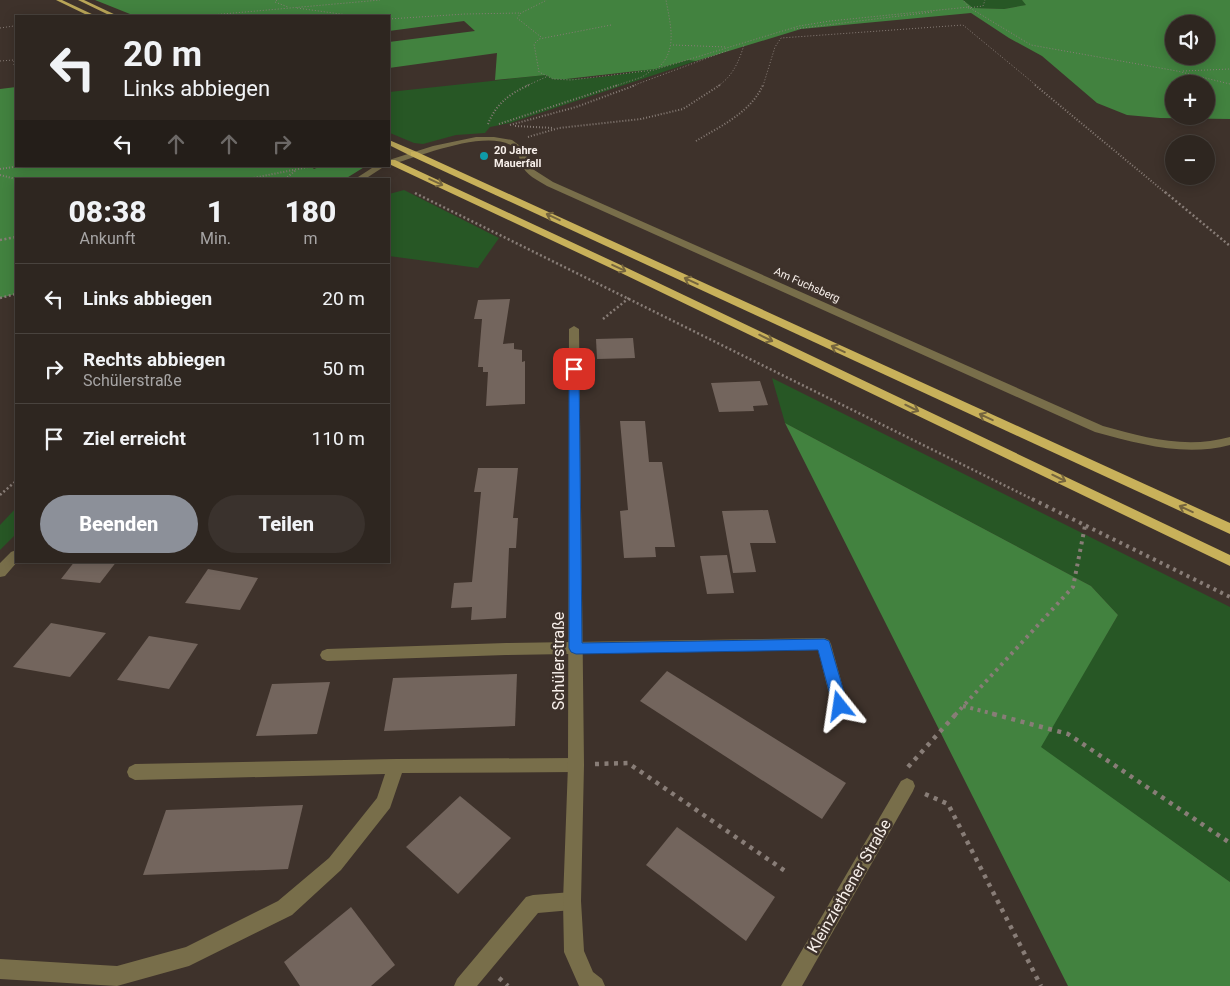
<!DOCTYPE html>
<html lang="de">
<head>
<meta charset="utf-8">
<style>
  :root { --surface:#2e2620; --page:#3a322d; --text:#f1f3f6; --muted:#a7a5a5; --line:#49433e; --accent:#8c9099 }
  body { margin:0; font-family:Roboto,sans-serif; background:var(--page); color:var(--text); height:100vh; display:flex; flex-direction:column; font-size:19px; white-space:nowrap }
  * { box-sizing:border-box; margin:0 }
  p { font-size:16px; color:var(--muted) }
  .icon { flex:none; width:28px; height:28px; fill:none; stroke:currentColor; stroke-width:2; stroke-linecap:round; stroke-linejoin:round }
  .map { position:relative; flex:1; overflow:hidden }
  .details { position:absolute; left:15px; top:178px; width:375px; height:385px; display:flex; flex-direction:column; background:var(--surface); border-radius:0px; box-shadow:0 2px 12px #0003,0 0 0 1px var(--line) }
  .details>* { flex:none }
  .guide { position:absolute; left:15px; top:15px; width:375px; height:152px; border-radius:0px; box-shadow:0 2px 12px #0003,0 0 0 1px var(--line); background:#2e2620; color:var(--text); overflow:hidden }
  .tools { position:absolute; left:1165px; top:15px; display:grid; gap:10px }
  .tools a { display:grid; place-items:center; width:50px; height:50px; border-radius:50%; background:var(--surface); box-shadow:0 2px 12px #0003,0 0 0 1px var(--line); font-size:25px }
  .pin { position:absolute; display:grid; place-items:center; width:42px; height:42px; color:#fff; margin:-21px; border-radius:10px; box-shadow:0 2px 8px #0006 }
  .me { position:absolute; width:55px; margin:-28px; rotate:345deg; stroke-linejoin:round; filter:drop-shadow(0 0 4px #0008) }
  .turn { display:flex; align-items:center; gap:18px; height:105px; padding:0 25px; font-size:22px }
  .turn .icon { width:65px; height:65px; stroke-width:2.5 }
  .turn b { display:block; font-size:35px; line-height:42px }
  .lanes { display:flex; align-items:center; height:48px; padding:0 25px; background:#0003; justify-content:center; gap:25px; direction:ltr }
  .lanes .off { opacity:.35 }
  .eta { display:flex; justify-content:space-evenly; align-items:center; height:85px; text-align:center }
  .eta b { font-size:30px; font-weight:800; line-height:35px }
  .action { display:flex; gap:10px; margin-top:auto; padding:10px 25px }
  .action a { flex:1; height:58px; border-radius:30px; background:var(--accent); color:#fff; font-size:20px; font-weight:800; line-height:58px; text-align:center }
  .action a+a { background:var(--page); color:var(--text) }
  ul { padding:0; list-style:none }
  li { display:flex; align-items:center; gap:15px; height:70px; padding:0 25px; border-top:1px solid var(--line) }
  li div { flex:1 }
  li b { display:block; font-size:19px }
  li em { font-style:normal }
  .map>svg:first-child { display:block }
  .green { fill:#275725 }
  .forest { fill:#42823f; fill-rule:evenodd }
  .building { fill:#73655d }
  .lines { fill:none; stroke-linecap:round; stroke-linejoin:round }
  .path-far4 { stroke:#887d77; stroke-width:1; stroke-dasharray:1 2; stroke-linecap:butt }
  .path-far3 { stroke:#887d77; stroke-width:2; stroke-dasharray:1 2; stroke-linecap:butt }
  .path-far2 { stroke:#887d77; stroke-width:2.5; stroke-dasharray:2 2.5; stroke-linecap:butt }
  .path-far1 { stroke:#887d77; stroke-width:4; stroke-dasharray:3 4.5; stroke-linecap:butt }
  .path { stroke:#887d77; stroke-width:4.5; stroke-dasharray:4 5.5; stroke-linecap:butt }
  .service { fill:#786e4a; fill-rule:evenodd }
  .minor { fill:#786e4a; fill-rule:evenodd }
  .primary { fill:#baa658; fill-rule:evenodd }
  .trunk { fill:#c8b15a; fill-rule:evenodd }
  .oneway { stroke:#75653e }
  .route { fill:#1a73e8; stroke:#114b97 }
  .culture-dot { fill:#0f9aa8; stroke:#3e322b; stroke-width:2 }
  .labels { text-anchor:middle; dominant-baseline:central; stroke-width:5; stroke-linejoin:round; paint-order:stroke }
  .far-poi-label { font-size:11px; font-weight:bold; fill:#f7efea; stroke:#3e322b; text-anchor:start }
  .far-street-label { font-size:11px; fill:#f7efea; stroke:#3e322b }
  .near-street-label { font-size:16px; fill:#f7efea; stroke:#3e322b }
</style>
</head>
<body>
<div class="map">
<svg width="1230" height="986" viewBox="0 0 1230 986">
  <rect width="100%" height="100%" fill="#3e322b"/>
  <g class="green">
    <polygon points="963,0 1022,0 1027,5 1004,9 972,8"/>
    <path d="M688 60 696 61 510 123 490 127 485 133 456 135 423 144 414 143 390 133 389 128V92L546 75C570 87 660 68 688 60Z"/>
    <polygon points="404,190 499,238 478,268 389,256 389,194"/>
    <polygon points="772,378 1230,607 1230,882 1040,747 1118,615 1091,586 785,423"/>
    <polygon points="16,508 16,534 0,550 0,525"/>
  </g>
  <g class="forest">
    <path d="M95 0H963L973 8 1004 9 1026 5 1022 0H1230V119L1160 118 1127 115 1097 103 1042 56 1009 38 971 13 801 29 696 61 688 60 655 69 566 79H553L546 75 495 80 497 53 389 68V42L475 31 464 21 389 31V16H135ZM1174 24H1206V56H1174ZM1174 84H1206V116H1174Z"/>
    <polygon points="16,87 16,166 311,166 314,169 321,166 366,166 345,179 16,179 16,294 0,298 0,89"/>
    <polygon points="785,423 1091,586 1118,615 1041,747 1230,882 1230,986 1068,986"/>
  </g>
  <g class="building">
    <polygon points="510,299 503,344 514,343 514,349 522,350 522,362 525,361 525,404 486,406 488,372 483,372 483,367 478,367 482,319 474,319 478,300"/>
    <polygon points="633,338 635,358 597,359 596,339"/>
    <polygon points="760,381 768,405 753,406 754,411 719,412 711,383"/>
    <polygon points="620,421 645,421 649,462 662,462 675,547 655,547 656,557 624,558 620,511 628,510"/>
    <polygon points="478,468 518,468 513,518 518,518 516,548 509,548 506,618 471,620 472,607 451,608 454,583 472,582 481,492 474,492"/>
    <polygon points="768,510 776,543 750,543 756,572 733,573 722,511"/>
    <polygon points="727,555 734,593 707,594 700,556"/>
    <polygon points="75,561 117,561 100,583 61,579"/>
    <polygon points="208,569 258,578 240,610 185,603"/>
    <polygon points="51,623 106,633 70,677 13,667"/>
    <polygon points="149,636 198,644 169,689 117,680"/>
    <polygon points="667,671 846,783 822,819 640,701"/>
    <polygon points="517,674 515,726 384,731 393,678"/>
    <polygon points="330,682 317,734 256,736 272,684"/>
    <polygon points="460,796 511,838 458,894 406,847"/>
    <polygon points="303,805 288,869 143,875 166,810"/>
    <polygon points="677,827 775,897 746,941 646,865"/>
    <polygon points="351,907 395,965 371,986 300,986 284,962"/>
  </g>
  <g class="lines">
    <g class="path-far4">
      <polyline points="277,0 275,2 288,7"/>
      <polyline points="297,8 355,16"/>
      <polyline points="968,8 983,6 985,0"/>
      <polyline points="970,8 1031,45 1177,71 1230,84"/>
      <polyline points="200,16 380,0"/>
      <polyline points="389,19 465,14 521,13"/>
      <polyline points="611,25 539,39 534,44 539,72 553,79 571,80 654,70 799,26 830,21 969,7 963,0"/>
      <polyline points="0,28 14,26 16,23"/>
      <polyline points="794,29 932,12"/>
      <polyline points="541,37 517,18 521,13 547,0"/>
      <polyline points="673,45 726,47"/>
      <polyline points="0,61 14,60 14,66"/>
      <path d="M659 67C678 49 670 23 666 0"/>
      <polyline points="1183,71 1230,69"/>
      <polyline points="526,86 546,77"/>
      <polyline points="615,86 642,77 651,71"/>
      <polyline points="632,86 729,50"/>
      <path d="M718 86C733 76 739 61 744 45"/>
      <polyline points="763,86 775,47 781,38 963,25 1037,86"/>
    </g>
    <g class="path-far3">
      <polyline points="1035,85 1167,194"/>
      <path d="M488 124C496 104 509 94 529 85"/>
      <polyline points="499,124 618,85"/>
      <polyline points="510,125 576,107 636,85"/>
      <polyline points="515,126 554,128"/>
      <polyline points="528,137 559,128 641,119 683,109 720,85"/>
      <path d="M696 141C721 126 751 112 763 85"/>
      <polyline points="0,169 20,166"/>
      <polyline points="0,175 16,179"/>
      <polyline points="248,179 313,166"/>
      <polyline points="285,179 296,170"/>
    </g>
    <g class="path-far2">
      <polyline points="1165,192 1230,246"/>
      <polyline points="415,193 1034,500"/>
      <polyline points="0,240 16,237"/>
      <polyline points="0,298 16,294"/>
      <polyline points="603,319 629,298"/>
      <polyline points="0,495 16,481"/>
    </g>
    <g class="path-far1">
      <polyline points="1032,499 1230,597"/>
      <polyline points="963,706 998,715"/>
      <polyline points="955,715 1073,587 1085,526"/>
    </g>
    <g class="path">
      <polyline points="993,714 1068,734 1230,843"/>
      <polyline points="595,764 628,763 788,873"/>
      <polyline points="908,767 956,714"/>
      <polyline points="925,794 948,804 1041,986"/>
      <polyline points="499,978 508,986"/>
    </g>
    <g class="service">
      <polygon points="824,638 829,640 831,644 848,706 846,711 840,713 834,711 832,706 818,650 506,655 327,661 322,659 320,655 322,651 327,649 506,643"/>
      <polygon points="576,758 582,760 584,765 582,770 576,772 402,773 390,808 341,870 292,915 189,966 117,986 0,979 0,959 117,966 186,947 278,901 329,858 377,798 385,774 135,780 129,777 127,772 129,767 135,764 396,759"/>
      <polygon points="572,892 579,894 581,901 579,908 572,910 538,913 477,986 454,986 457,979 526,897 533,895"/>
    </g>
    <g class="minor">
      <path d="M476 137H494L512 140 524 149 531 168 553 182 1103 426C1146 438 1186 449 1230 437V445C1184 457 1140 444 1095 432L547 186C537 180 526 175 521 164 519 159 519 153 516 149 492 125 416 158 389 165V160L433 146Z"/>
      <polygon points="375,166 385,166 365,179 355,179"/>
      <polygon points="574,326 579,329 584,765 581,901 584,951 593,972 602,979 605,986 579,986 564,952 563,901 568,765 569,329"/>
      <polygon points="16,550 16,561 18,561 5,576 0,577 0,563 11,552"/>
      <polygon points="907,778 913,781 915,786 913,791 802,986 781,986 901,781"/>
    </g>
    <g class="primary">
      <polygon points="56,0 62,0 96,16 89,16"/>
      <polygon points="78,0 84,0 118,16 111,16"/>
      <polygon points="389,140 417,152 418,154 411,156 389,145"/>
    </g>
    <g class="trunk">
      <polygon points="411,152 417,152 1230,523 1230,534 411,156"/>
      <polygon points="389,160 395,160 625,267 1230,555 1230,566 617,271 389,164"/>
    </g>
  </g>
  <defs><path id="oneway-shaft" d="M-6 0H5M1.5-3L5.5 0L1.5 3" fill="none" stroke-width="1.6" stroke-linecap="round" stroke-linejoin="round" transform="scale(1.25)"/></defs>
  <g class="oneway">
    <use href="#oneway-shaft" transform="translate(436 182) rotate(25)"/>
    <use href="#oneway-shaft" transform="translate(553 217) rotate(-155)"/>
    <use href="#oneway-shaft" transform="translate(619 268) rotate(25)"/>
    <use href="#oneway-shaft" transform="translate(691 281) rotate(-155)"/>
    <use href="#oneway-shaft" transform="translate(766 338) rotate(26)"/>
    <use href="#oneway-shaft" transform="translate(838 349) rotate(-155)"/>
    <use href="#oneway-shaft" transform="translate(912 408) rotate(26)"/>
    <use href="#oneway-shaft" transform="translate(986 417) rotate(-155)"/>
    <use href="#oneway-shaft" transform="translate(1059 478) rotate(26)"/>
    <use href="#oneway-shaft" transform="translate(1186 509) rotate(-155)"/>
  </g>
  <polygon class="route" points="574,366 579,369 582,643 824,639 829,641 830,644 848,706 846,711 840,712 835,711 833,706 818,650 576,654 571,652 569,648 569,369"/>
  <circle class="culture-dot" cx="484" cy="156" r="5"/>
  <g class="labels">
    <g class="far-poi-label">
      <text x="494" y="150">20 Jahre<tspan x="494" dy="13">Mauerfall</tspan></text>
    </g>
    <g class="far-street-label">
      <text transform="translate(807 285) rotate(24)">Am Fuchsberg</text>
    </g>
    <g class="near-street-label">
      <text transform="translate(558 661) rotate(-90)">Schülerstraße</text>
      <text transform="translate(849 886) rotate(-60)">Kleinziethener Straße</text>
    </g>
  </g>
</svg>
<div class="tools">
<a><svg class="icon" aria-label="sound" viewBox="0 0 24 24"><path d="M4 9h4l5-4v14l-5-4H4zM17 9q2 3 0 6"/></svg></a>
<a>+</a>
<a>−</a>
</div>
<div class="pin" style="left:574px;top:369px;background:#d93025"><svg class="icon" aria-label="arrive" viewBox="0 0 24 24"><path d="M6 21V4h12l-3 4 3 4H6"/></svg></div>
<svg class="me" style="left:840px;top:706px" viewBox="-20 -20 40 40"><path d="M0-17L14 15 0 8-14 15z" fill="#1a73e8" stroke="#fff" stroke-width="4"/></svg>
<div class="guide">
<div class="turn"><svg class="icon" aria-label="left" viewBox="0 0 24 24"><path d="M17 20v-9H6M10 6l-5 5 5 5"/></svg><div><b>20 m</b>Links abbiegen</div></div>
<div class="lanes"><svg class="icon" aria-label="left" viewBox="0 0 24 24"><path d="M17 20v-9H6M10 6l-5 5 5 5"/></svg><svg class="icon off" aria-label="ahead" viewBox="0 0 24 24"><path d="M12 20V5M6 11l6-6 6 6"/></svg><svg class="icon off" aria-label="ahead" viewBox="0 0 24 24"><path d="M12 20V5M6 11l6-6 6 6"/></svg><svg class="icon off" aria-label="right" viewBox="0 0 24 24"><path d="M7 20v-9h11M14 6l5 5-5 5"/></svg></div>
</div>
<section class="details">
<div class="eta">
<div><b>08:38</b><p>Ankunft</p></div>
<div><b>1</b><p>Min.</p></div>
<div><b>180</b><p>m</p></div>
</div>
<ul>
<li><svg class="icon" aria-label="left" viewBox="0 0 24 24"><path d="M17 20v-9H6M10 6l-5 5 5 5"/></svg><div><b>Links abbiegen</b></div><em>20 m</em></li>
<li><svg class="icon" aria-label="right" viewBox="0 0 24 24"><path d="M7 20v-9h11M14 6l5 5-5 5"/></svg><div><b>Rechts abbiegen</b><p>Schülerstraße</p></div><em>50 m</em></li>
<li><svg class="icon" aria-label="arrive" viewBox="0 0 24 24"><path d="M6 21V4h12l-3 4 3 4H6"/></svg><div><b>Ziel erreicht</b></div><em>110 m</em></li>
</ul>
<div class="action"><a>Beenden</a><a>Teilen</a></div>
</section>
</div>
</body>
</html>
